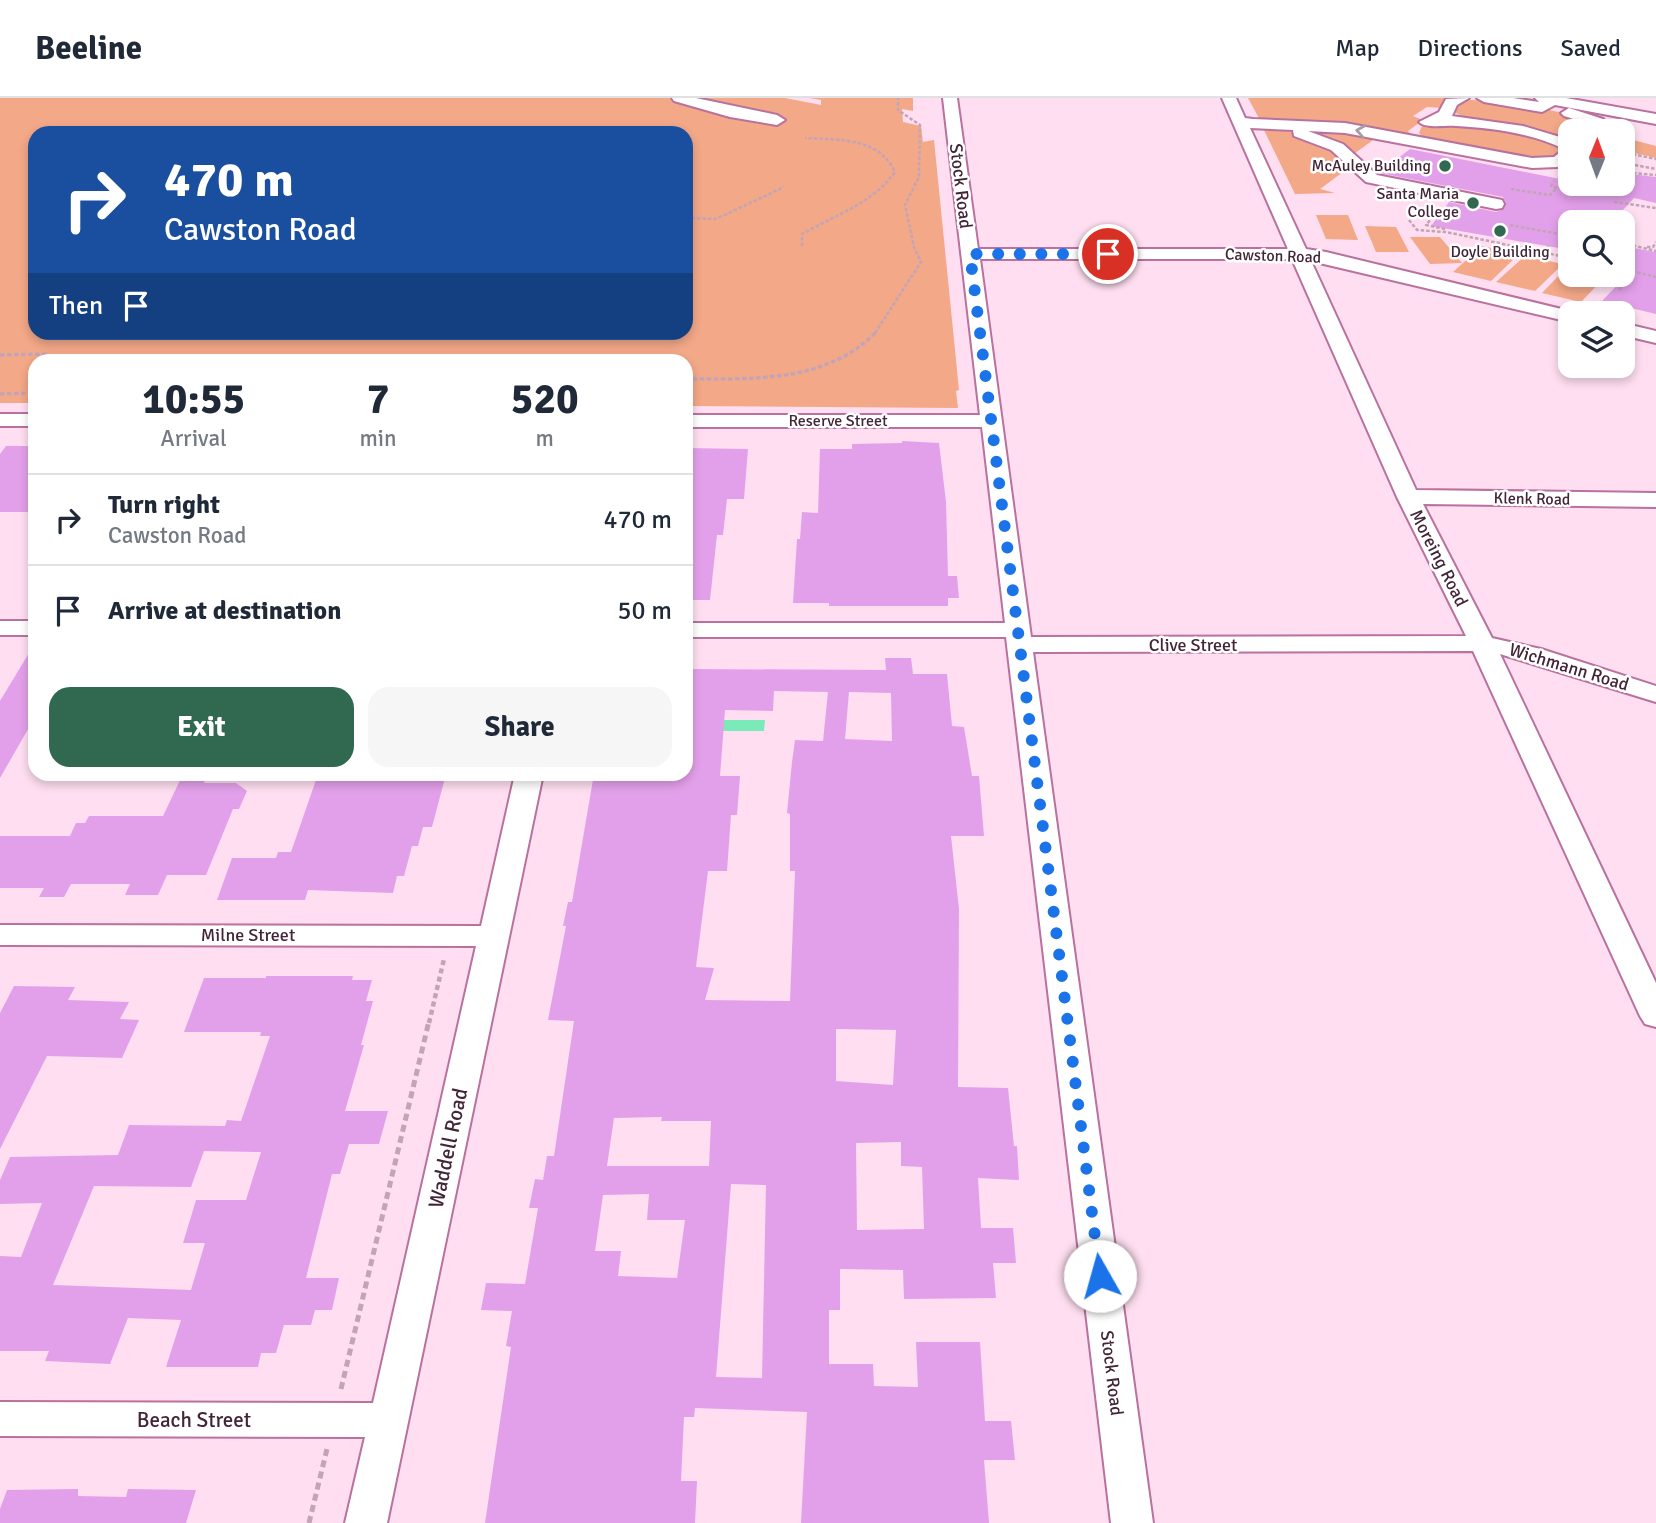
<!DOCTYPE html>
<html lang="en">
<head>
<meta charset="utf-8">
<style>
  :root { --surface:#fff; --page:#f6f6f7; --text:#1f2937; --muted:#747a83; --line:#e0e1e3; --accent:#306850 }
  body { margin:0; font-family:Signika,sans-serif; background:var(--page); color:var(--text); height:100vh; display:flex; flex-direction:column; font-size:26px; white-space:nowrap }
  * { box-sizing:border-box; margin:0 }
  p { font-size:23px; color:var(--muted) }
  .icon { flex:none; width:38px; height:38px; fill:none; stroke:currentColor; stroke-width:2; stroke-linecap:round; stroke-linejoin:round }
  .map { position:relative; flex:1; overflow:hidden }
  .side { position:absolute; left:28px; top:256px; width:665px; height:427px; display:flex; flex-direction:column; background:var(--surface); border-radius:21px; box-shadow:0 4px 10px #0003 }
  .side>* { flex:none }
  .banner { position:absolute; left:28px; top:28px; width:665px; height:214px; border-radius:21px; box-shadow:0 4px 10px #0003; background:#1a4fa0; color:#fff; overflow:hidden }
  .needle { width:46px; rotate:1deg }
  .controls { position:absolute; left:1558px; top:21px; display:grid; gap:14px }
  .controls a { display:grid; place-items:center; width:77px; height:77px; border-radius:14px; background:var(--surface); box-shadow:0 4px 10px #0003; font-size:35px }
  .pin { position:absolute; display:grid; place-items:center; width:60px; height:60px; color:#fff; margin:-30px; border:4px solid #fff; border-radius:50%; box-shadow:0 2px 7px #0007 }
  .me { position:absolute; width:77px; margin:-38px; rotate:353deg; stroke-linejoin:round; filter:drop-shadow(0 0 5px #0008) }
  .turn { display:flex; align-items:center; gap:24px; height:147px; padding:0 21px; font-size:32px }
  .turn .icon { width:91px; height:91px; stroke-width:2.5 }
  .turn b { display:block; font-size:49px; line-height:60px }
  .then { display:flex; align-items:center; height:66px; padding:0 21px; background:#0003; gap:14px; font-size:26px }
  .eta { display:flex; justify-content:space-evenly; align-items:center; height:119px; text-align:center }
  .eta b { font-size:42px; font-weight:700; line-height:49px }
  .cta { display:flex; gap:14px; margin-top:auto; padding:14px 21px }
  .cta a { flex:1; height:80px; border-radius:21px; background:var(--accent); color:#fff; font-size:28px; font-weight:700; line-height:80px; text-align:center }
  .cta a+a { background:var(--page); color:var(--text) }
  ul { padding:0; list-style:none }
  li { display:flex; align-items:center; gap:21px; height:91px; padding:0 21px; border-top:2px solid var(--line) }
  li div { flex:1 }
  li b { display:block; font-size:26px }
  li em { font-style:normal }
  header { display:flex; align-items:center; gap:42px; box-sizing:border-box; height:98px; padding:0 35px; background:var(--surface); border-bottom:2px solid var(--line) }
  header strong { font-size:33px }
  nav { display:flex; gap:38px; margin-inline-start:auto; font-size:24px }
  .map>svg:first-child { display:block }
  .green { fill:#f3a888; fill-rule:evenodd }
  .water { fill:#7aeab9 }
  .building { fill:#e3a0ea; fill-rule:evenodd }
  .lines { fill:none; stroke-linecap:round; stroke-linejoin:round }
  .minor-casing { stroke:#b9719d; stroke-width:4 }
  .path-far3 { stroke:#c3a4b6; stroke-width:2.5; stroke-dasharray:3.5 2; stroke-linecap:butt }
  .path-far2 { stroke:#c3a4b6; stroke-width:3.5; stroke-dasharray:4.5 2.5; stroke-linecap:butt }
  .path-far1 { stroke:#c3a4b6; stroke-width:4.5; stroke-dasharray:5 3.5; stroke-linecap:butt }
  .path { stroke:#c3a4b6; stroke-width:5; stroke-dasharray:7 4.5; stroke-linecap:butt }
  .minor { fill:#fff; fill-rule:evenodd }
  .oneway { stroke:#aa9da5 }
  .route { stroke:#1a73e8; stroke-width:12; stroke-dasharray:0 21.6 }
  .poi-dot { fill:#306850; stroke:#fff; stroke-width:2.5 }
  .labels { text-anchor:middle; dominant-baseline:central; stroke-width:5; stroke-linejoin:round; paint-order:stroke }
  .far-poi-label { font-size:16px; fill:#432538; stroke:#fff; text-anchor:end }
  .far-street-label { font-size:16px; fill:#432538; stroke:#fff }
  .street-label { font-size:18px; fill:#432538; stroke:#fff }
  .near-street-label { font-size:21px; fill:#432538; stroke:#fff }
</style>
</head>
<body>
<header>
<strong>Beeline</strong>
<nav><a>Map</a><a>Directions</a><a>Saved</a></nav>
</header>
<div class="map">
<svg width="1656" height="1425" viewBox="0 0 1656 1425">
  <rect width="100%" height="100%" fill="#fedef0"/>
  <g class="green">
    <path d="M0 0H785L821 7V2L809 0H913V13L902 11 903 24 921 28 923 44 934 42 959 292 956 293 958 310 686 308V262H35V305H0ZM35 35H686V234H35Z"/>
    <polygon points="1248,0 1454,0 1449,1 1443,10 1427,9 1413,18 1423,22 1408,33 1416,42 1260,22"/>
    <path d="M1460 2C1504 1 1552 10 1594 25L1593 32 1570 33V39C1546 38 1468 27 1452 12Z"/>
    <polygon points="1451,23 1544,39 1564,53 1562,58 1536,63 1426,42 1419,35 1422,28"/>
    <polygon points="1306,29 1377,39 1354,56 1303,33"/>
    <path d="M1263 30C1298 30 1325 48 1354 66L1320 91 1335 95 1295 96Z"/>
    <polygon points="1622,39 1656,48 1656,60 1622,52"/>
    <polygon points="1316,117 1348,117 1358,142 1326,141"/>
    <polygon points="1365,128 1396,129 1409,154 1376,154"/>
    <polygon points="1410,139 1440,139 1462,165 1430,166"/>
    <polygon points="1482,148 1519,156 1491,183 1453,174"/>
    <polygon points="1525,158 1563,166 1535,193 1496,184"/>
    <polygon points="1569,167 1570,177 1607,177 1581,204 1542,195"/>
  </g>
  <polygon class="water" points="722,622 765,622 764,633 721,633"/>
  <g class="building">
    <polygon points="1410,51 1570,83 1570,86 1622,86 1622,75 1656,79 1656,105 1634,100 1612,124 1570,124 1570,152 1431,128 1449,104 1496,114 1504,111 1506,105 1503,99 1379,75"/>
    <polygon points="1622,148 1656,154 1656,216 1602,203 1622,182"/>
    <polygon points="902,343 939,345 946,404 948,478 957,478 959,500 948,500 948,508 829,508 829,505 793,505 797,441 800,441 802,414 818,415 820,351 852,351 852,346 902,345"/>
    <polygon points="6,348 35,348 35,414 0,414 0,356"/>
    <polygon points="686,350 748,351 744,401 727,401 723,437 717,437 710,502 686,502"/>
    <polygon points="35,545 35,619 0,680 0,603"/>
    <path d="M885 560H911L913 576H947L952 628 964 629 972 678H979L984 738H951L959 811 958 989 1008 990 1014 1048H1017L1019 1082 978 1080 981 1130H1013L1016 1165H993L996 1200 904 1201 903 1172 840 1171V1212H829V1266H873L874 1288 918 1289 916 1244H980L985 1323H1011L1015 1362H984L989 1425H801L807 1314 695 1310 694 1319H684L681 1383H697L695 1425H485L511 1249 506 1248 512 1213 481 1212 486 1185 525 1186 538 1110H529L535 1081 543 1082 547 1058H554L574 923 548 922 566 828H563L568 804H572L594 676H686V593L689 571 886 572ZM774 593 828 594 823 643 795 642 792 664 787 715 790 716V773H795L790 903 705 902 714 870 696 869 708 773H727L731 717H737L740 678H720L725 612 773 613ZM849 594 891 595 892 643 845 641ZM836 931 896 932 893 987 836 983ZM662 1019 661 1023H711L709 1068H607L614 1020ZM901 1044V1068L922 1069 924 1131 857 1132 856 1045ZM731 1086 766 1087 762 1280 716 1279ZM649 1096 647 1122H685L677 1180 618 1178 621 1153H595L603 1097Z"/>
    <polygon points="183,676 208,676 204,685 236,685 247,693 239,711 233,711 206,777 167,777 158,797 125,797 130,786 71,786 64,799 39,799 44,790 0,790 0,738 70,738 76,725 85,725 89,718 163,718"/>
    <polygon points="318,676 446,676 432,729 423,729 418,748 412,748 404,778 397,778 393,795 308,792 305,802 217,802 232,760 276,760 278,754 291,754"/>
    <path d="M266 878H353L352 882H372L366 903H373L361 947H364L345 1013H388L379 1046H349L340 1076H332L306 1180H339L332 1212H315L311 1227H284L276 1255H261L258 1269H166L181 1222 128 1220 110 1266 45 1263 49 1253H0V1158L21 1159 42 1105 0 1106V1082L10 1059 118 1057 129 1027 225 1028 227 1022 241 1023 270 938H260L261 934H184L204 880H266ZM204 1053 261 1054 246 1102H196L183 1145H205L191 1192 53 1187 94 1088 191 1089Z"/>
    <polygon points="14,888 75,889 68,902 129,904 120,921 139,922 122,960 47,958 0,1051 0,915"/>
    <polygon points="78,1391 78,1398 126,1399 128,1391 196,1392 186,1425 0,1425 0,1411 7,1392"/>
  </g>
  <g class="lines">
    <g class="minor-casing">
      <g id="minor">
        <polygon points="672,0 696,0 777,17 785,22 777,27 730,19 674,3"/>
        <path d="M943 0H957L978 151H1288L1222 0H1236L1245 20 1253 21 1345 25 1532 60 1554 59 1564 51C1532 35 1492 30 1456 28 1445 27 1427 31 1419 24L1439 14 1446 1 1469 0 1457 7 1452 18 1523 28 1570 42V62L1558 69 1532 70 1345 35 1308 33 1343 46 1377 77 1502 102 1504 106 1502 110 1496 111 1366 84 1331 52 1294 38 1293 32 1250 30 1306 151 1326 154 1578 215H1570V224L1311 163 1416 392 1656 395V409L1423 406 1492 540 1541 551 1656 588V604L1500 556 1656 885V929L1645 926 1640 918 1473 553 1033 554 1153 1425H1111L1006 539H686V525H1005L982 329H686V317H980ZM980 161H1292L1397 399 1466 538 1031 539Z"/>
        <polygon points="1477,0 1513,0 1539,4 1535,0 1566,0 1656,16 1656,26 1555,7 1542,14 1484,4"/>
        <polygon points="1569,10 1603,21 1609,30 1606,33 1589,33 1592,27 1564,18 1561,15"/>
        <polygon points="1622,225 1656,233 1656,245 1622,237"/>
        <rect x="0" y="316" width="35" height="12"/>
        <rect x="0" y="523" width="35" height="14"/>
        <polygon points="515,676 543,676 387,1425 345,1425 365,1339 0,1338 0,1304 373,1305 476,848 0,847 0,827 481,828"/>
      </g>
    </g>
    <g class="path-far3">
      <polyline points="1622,54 1656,61"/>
      <polyline points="1624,65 1656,71"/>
      <polyline points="1622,74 1656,77"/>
      <polyline points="1511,91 1550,97 1557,90 1551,88 1554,83"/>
      <polyline points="1614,104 1656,110"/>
      <polyline points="1437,114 1426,127 1445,131"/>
      <polyline points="686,120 716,121 784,89"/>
      <polyline points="1409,122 1417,132 1446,134 1570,160"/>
      <polyline points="1510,127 1570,138"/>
      <polyline points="1622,145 1656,153"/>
      <path d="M802 148V136C835 117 872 106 895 74 879 39 839 42 805 40"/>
      <polyline points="1647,149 1653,149 1656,144"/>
      <polyline points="1544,155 1549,148"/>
      <polyline points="1632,173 1656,179"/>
      <polyline points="1619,192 1634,176 1622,170"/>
      <polyline points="875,235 921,164 914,149 905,107 919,79 920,27 898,12 898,0"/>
    </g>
    <g class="path-far2">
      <polyline points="0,257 48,256"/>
      <path d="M686 281C752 281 828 285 877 233"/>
      <polyline points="0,296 35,295"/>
    </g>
    <polyline class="path-far1" points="429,925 444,861"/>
    <g class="path">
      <polyline points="341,1291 429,923"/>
      <polyline points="309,1425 327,1351"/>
    </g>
    <use href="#minor" class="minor"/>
  </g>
  <defs><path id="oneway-chevron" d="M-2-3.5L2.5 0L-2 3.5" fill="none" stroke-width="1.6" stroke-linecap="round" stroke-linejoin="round" transform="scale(1.75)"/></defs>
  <use class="oneway" href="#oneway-chevron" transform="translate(1361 33) rotate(-170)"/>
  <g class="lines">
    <polyline class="route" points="1100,1178 970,156 1108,156"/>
  </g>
  <g class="poi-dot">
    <circle cx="1445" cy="68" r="7"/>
    <circle cx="1473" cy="105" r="7"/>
    <circle cx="1500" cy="133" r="7"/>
  </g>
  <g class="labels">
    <g class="far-poi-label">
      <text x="1431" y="68">McAuley Building</text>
      <text x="1459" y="96">Santa Maria<tspan x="1459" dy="18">College</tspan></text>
      <text x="1500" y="154" text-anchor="middle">Doyle Building</text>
    </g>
    <g class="far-street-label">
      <text transform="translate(1273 158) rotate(2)">Cawston Road</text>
      <text x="838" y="323">Reserve Street</text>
      <text transform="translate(1532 401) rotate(1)">Klenk Road</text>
    </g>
    <g class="street-label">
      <text transform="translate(961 88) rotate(83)">Stock Road</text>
      <text transform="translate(1439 460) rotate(63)">Moreing Road</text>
      <text x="1193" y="547">Clive Street</text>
      <text transform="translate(1569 569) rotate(17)">Wichmann Road</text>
      <text x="248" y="837">Milne Street</text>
      <text transform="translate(1112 1275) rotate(83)">Stock Road</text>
    </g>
    <g class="near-street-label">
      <text transform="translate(448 1050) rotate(-78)">Waddell Road</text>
      <text x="194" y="1322">Beach Street</text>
    </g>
  </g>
</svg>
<div class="controls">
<a><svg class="needle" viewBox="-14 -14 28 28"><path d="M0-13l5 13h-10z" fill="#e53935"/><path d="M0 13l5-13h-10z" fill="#747a83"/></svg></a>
<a><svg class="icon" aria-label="search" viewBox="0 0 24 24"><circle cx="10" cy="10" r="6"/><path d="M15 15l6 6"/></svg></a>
<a><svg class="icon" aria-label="layers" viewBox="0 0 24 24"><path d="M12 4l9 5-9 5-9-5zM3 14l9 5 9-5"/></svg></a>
</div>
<div class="pin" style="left:1108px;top:156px;background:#d93025"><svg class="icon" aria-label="arrive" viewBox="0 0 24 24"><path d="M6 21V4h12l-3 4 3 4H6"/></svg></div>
<svg class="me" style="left:1100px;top:1178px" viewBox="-20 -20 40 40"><circle r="19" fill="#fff"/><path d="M0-13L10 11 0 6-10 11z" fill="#1a73e8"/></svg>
<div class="banner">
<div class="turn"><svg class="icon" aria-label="right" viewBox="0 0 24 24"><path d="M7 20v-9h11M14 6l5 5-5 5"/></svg><div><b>470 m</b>Cawston Road</div></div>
<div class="then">Then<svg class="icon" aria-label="arrive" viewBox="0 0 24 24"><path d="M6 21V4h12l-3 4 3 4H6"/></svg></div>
</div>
<section class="side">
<div class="eta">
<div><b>10:55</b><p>Arrival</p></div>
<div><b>7</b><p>min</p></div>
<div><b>520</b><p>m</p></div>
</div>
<ul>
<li><svg class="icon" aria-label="right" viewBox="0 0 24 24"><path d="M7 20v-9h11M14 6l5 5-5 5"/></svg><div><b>Turn right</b><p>Cawston Road</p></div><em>470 m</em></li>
<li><svg class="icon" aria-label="arrive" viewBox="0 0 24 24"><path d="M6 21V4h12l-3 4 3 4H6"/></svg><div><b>Arrive at destination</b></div><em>50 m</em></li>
</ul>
<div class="cta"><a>Exit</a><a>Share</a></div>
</section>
</div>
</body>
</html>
